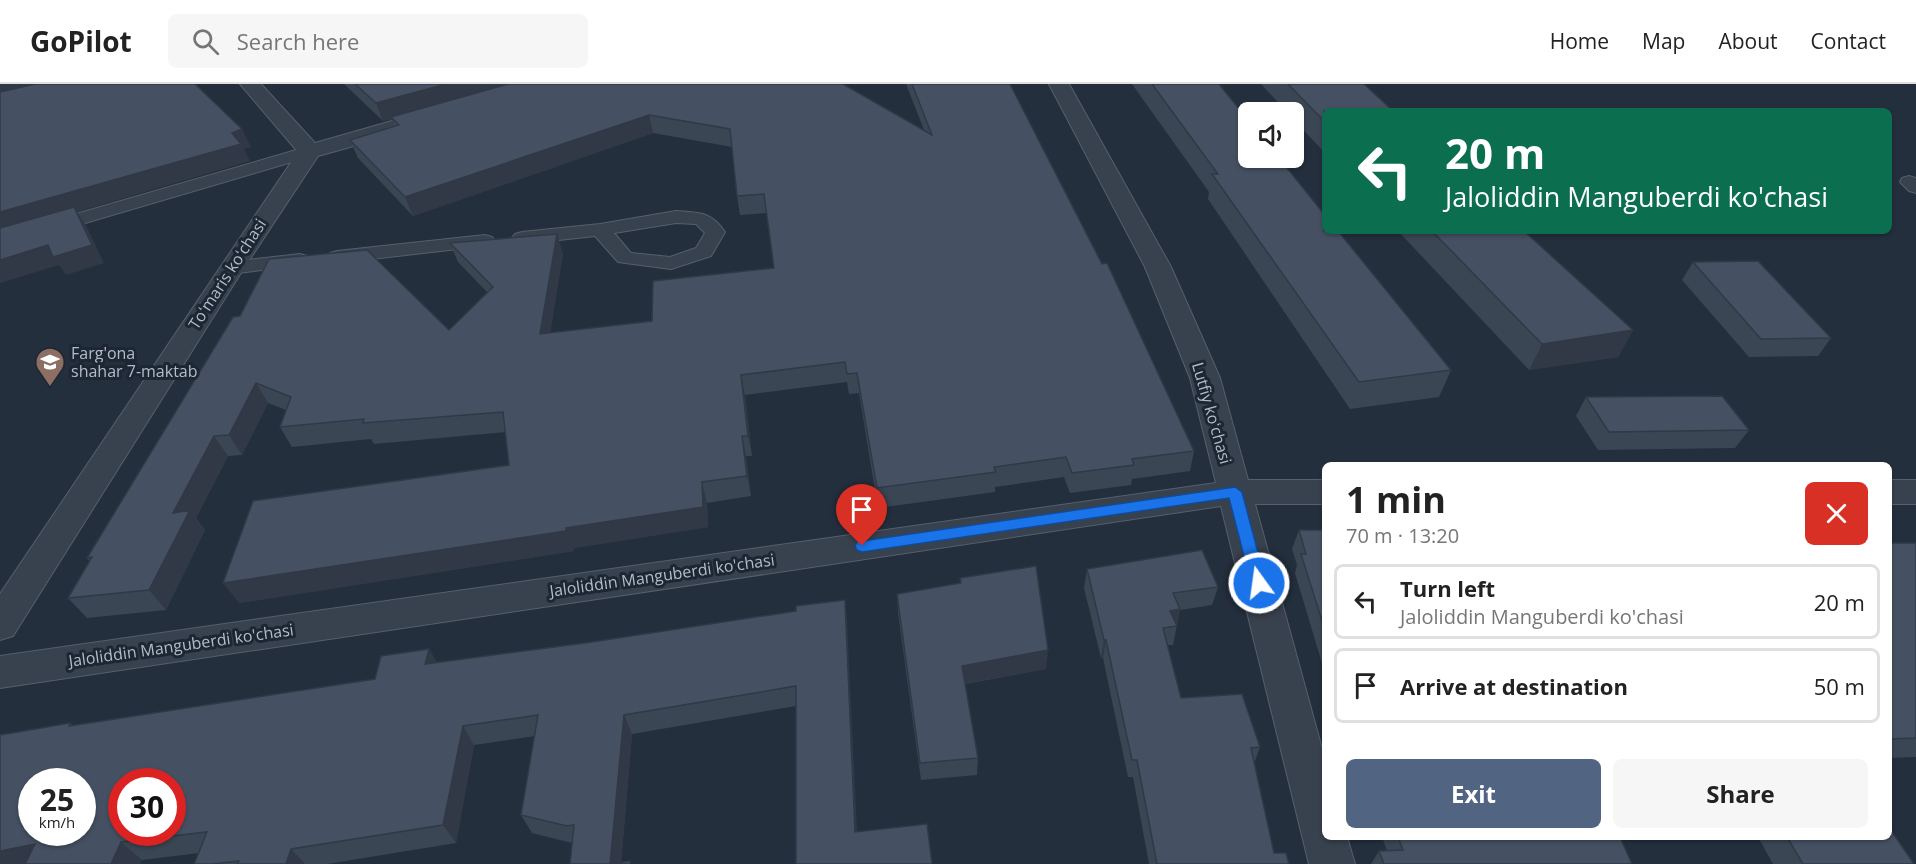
<!DOCTYPE html>
<html lang="en">
<head>
<meta charset="utf-8">
<style>
  :root { --surface:#fff; --page:#f6f6f6; --text:#222; --muted:#767676; --line:#e0e0e0; --accent:#516482 }
  body { margin:0; font-family:"Open Sans",sans-serif; background:var(--page); color:var(--text); height:100vh; display:flex; flex-direction:column; font-size:22px; white-space:nowrap }
  * { box-sizing:border-box; margin:0 }
  p { font-size:20px; color:var(--muted) }
  .icon { flex:none; width:33px; height:33px; fill:none; stroke:currentColor; stroke-width:2; stroke-linecap:round; stroke-linejoin:round }
  .map { position:relative; flex:1; overflow:hidden }
  .side { position:absolute; left:1322px; top:378px; width:570px; height:378px; display:flex; flex-direction:column; background:var(--surface); border-radius:9px; box-shadow:0 2px 4px #0004 }
  .side>* { flex:none }
  .hud { position:absolute; left:1322px; top:24px; width:570px; height:126px; border-radius:9px; box-shadow:0 2px 4px #0004; background:#0b6e4f; color:#fff; overflow:hidden }
  .buttons { position:absolute; left:1238px; top:18px; display:grid; gap:12px }
  .buttons a { display:grid; place-items:center; width:66px; height:66px; border-radius:9px; background:var(--surface); box-shadow:0 2px 4px #0004; font-size:30px }
  .speed { position:absolute; left:18px; top:684px; display:flex; gap:12px; font-size:30px; font-weight:700; text-align:center }
  .speed>* { display:grid; place-content:center; width:78px; height:78px; border-radius:50%; background:var(--surface); box-shadow:0 2px 4px #0004; line-height:1 }
  .speed small { font-size:15px; font-weight:400 }
  .speed .limit { border:9px solid #d22; background:#fff; color:#111 }
  .pin { position:absolute; display:grid; place-items:center; width:51px; height:51px; color:#fff; margin:-62px -26px; border-radius:50% 50% 50% 0; rotate:-45deg; box-shadow:0 0 6px #0007 }
  .pin .icon { rotate:45deg }
  .me { position:absolute; width:66px; margin:-33px; rotate:346deg; stroke-linejoin:round; filter:drop-shadow(0 0 4px #0008) }
  .turn { display:flex; align-items:center; gap:21px; height:126px; padding:0 24px; font-size:27px }
  .turn .icon { width:78px; height:78px; stroke-width:2.5 }
  .turn b { display:block; font-size:42px; line-height:51px }
  .round { display:grid; place-items:center; flex:none; width:63px; height:63px; border-radius:9px; background:var(--page) }
  .headline { display:flex; align-items:center; justify-content:space-between; height:102px; padding:0 24px }
  h1 { font-size:36px; font-weight:700; line-height:45px }
  .action { display:flex; gap:12px; margin-top:auto; padding:12px 24px }
  .action a { flex:1; height:69px; border-radius:9px; background:var(--accent); color:#fff; font-size:24px; font-weight:700; line-height:69px; text-align:center }
  .action a+a { background:var(--page); color:var(--text) }
  ul { padding:0; list-style:none }
  li { display:flex; align-items:center; gap:18px; height:75px; margin:0 12px 9px; padding:0 12px; border:3px solid var(--line); border-radius:9px }
  li div { flex:1 }
  li b { display:block; font-size:22px }
  li em { font-style:normal }
  header { display:flex; align-items:center; gap:36px; box-sizing:border-box; height:84px; padding:0 30px; background:var(--surface); border-bottom:2px solid var(--line) }
  header strong { font-size:28px }
  nav { display:flex; gap:33px; margin-inline-start:auto; font-size:21px }
  .search { width:420px; height:54px; background:var(--page); display:flex; align-items:center; gap:15px; box-sizing:border-box; padding:0 21px; border-radius:9px; color:var(--muted); font-size:22px }
  .map>svg:first-child { display:block }
  .lines { fill:none; stroke-linecap:round; stroke-linejoin:round }
  .lane-casing { stroke:#565f6c; stroke-width:2 }
  .street-casing { stroke:#565f6c; stroke-width:2 }
  .lane { fill:#38414e; fill-rule:evenodd }
  .street { fill:#38414e; fill-rule:evenodd }
  .wall { fill:#3b4654 }
  .shaded-wall { fill:#303945 }
  .building { fill:#455162; stroke:#303945; stroke-width:1.5; fill-rule:evenodd }
  .route { fill:#1a73e8; stroke:#114b97; stroke-width:1.5 }
  .labels { text-anchor:middle; dominant-baseline:central; stroke-width:6; stroke-linejoin:round; paint-order:stroke }
  .street-label { font-size:16px; fill:#b4bcc9; stroke:#1d2633 }
  .poi-label { font-size:16px; fill:#b4bcc9; stroke:#1d2633; text-anchor:start }
</style>
</head>
<body>
<header>
<strong>GoPilot</strong>
<div class="search"><svg class="icon" aria-label="search" viewBox="0 0 24 24"><circle cx="10" cy="10" r="6"/><path d="M15 15l6 6"/></svg>Search here</div>
<nav><a>Home</a><a>Map</a><a>About</a><a>Contact</a></nav>
</header>
<div class="map">
<svg width="1916" height="780" viewBox="0 0 1916 780">
  <rect width="100%" height="100%" fill="#242f3e"/>
  <g class="lines">
    <g class="lane-casing">
      <g id="lane">
        <polygon points="310,62 316,63 319,67 316,71 0,164 0,152"/>
        <polygon points="1909,92 1916,94 1916,109 1909,107 1900,98 1902,94"/>
        <path d="M676 127C699 129 711 127 725 148L711 172 671 185 618 178 595 152 522 160 515 158 512 154 515 150 522 148 600 140ZM676 139 696 140 705 149 696 164 670 173 631 169 614 149Z"/>
        <polygon points="485,151 492,153 495,157 492,161 337,179 330,177 327,173 330,169 337,167"/>
        <polygon points="300,170 307,172 310,176 307,180 231,190 224,188 221,184 224,180 231,178"/>
      </g>
    </g>
    <g class="street-casing">
      <g id="street">
        <polygon points="240,0 261,0 315,59 399,35 407,37 410,42 407,47 318,72 244,184 13,552 0,556 0,510 298,68"/>
        <polygon points="1049,0 1069,0 1171,183 1220,294 1248,396 1324,396 1324,420 1255,420 1324,672 1324,753 1347,753 1355,780 1309,780 1221,422 0,604 0,572 1216,399 1190,294 1145,183"/>
        <rect x="1888" y="396" width="28" height="24"/>
      </g>
    </g>
    <use href="#lane" class="lane"/>
    <use href="#street" class="street"/>
  </g>
  <g class="wall">
    <polygon points="344,0 843,0 924,46 906,0 1010,0 1194,367 1190,387 1132,395 1131,401 1070,409 1064,393 995,403 995,408 878,424 859,309 849,310 847,298 745,311 752,372 746,372 751,412 707,419 708,443 574,464 574,467 239,519 509,381 506,348 374,360 371,355 292,363 280,343 286,326 268,319 242,371 228,372 196,434 205,446 166,526 87,534 68,514 90,477 87,474 233,233 449,246 487,208 458,178 450,159 563,169 550,249 652,237 774,184 766,129 740,131 737,112 732,63 653,49 413,132 358,74 350,56 394,42 391,35 383,37"/>
    <polygon points="1132,0 1219,0 1451,286 1439,313 1350,325 1208,115 1209,108"/>
    <polygon points="1261,0 1364,0 1324,27 1324,68 1293,35 1293,28 1287,28"/>
    <polygon points="1398,147 1524,147 1633,246 1618,273 1529,286"/>
    <polygon points="1693,178 1831,254 1818,272 1749,273 1682,196"/>
    <polygon points="1586,313 1749,346 1735,364 1598,366 1576,332"/>
    <polygon points="1299,446 1324,446 1324,586 1295,489 1297,481 1292,465"/>
    <polygon points="1888,459 1916,459 1916,673 1888,674"/>
    <polygon points="1087,485 1218,503 1212,521 1180,526 1173,561 1167,561 1181,614 1260,663 1254,680 1274,769 1289,780 1149,780 1133,693 1128,693 1103,574 1101,574 1084,504"/>
    <polygon points="960,494 1046,585 965,600 978,674 977,691 921,696 898,529 897,510 960,499"/>
    <polygon points="847,536 796,780 796,622 632,650 621,779 631,780 570,780 572,759 532,749 521,731 535,652 474,661 456,759 327,780 194,780 199,769 142,776 0,780 70,639 73,642 375,595 429,565 437,579"/>
    <polygon points="1382,753 1620,753 1632,780 1371,780 1379,767 1387,767"/>
    <polygon points="1758,753 1888,753 1914,780 1773,780"/>
  </g>
  <g class="shaded-wall">
    <polygon points="0,0 47,0 0,12"/>
    <polygon points="446,0 514,0 391,33 391,35 383,37 376,19"/>
    <polygon points="649,31 653,49 413,132 405,113"/>
    <polygon points="242,45 251,63 244,65 250,77 77,128 86,141 104,179 66,191 59,181 0,199 0,176 48,161 92,161 0,150 0,128"/>
    <polygon points="557,150 563,169 547,270 540,250"/>
    <polygon points="1633,246 1618,273 1529,286 1542,260"/>
    <polygon points="741,291 745,311 752,372 748,352"/>
    <polygon points="256,299 268,319 242,371 229,351"/>
    <polygon points="214,352 228,372 196,434 205,446 166,526 149,506 173,429"/>
    <polygon points="742,352 746,372 751,412 747,392"/>
    <polygon points="702,398 707,419 708,443 574,464 574,467 239,519 223,499 566,444"/>
    <polygon points="845,516 847,536 858,766 855,748"/>
    <polygon points="1180,525 1176,543 1170,527"/>
    <polygon points="1104,556 1106,556 1103,574 1101,574"/>
    <polygon points="429,565 441,585 425,580"/>
    <polygon points="1048,566 1046,585 962,600 962,582"/>
    <polygon points="624,631 632,650 621,780 610,780"/>
    <polygon points="463,642 474,661 456,759 443,741"/>
    <polygon points="121,758 142,776 140,780 111,780"/>
    <polygon points="35,760 49,780 0,780 0,767"/>
    <polygon points="291,765 305,780 286,780"/>
  </g>
  <g class="building">
    <polygon points="35,0 195,0 242,45 232,49 241,60 0,128 0,8"/>
    <polygon points="355,0 446,0 376,19"/>
    <polygon points="508,0 843,0 932,51 912,0 1010,0 1102,180 1107,179 1194,367 1132,375 1134,381 1072,389 1066,373 994,383 996,388 877,404 857,289 847,290 845,278 741,291 748,352 742,352 747,392 702,398 703,423 566,444 566,447 223,499 253,417 509,381 503,328 363,339 364,335 280,343 291,313 256,299 229,351 214,352 173,429 190,426 149,506 68,514 92,473 87,474 233,233 240,232 269,175 367,166 449,246 493,203 450,159 557,150 540,250 652,237 653,197 774,184 764,110 737,112 730,45 649,31 405,113 350,56 399,41 391,33"/>
    <polygon points="1152,0 1219,0 1248,36 1248,74 1279,74 1324,130 1324,147 1338,147 1451,286 1359,298 1212,90 1218,90"/>
    <polygon points="1288,0 1364,0 1393,27 1324,27 1324,37"/>
    <polygon points="74,123 92,161 53,173 48,161 0,176 0,144"/>
    <polygon points="1432,147 1524,147 1633,246 1542,260"/>
    <polygon points="1758,177 1831,254 1761,255 1693,178"/>
    <polygon points="1722,312 1749,346 1609,348 1586,313"/>
    <polygon points="1299,446 1324,446 1324,543 1301,470 1306,470"/>
    <polygon points="1888,459 1916,459 1916,654 1888,655"/>
    <polygon points="1202,466 1218,503 1173,509 1180,525 1170,527 1177,542 1163,544 1181,614 1242,610 1260,663 1251,664 1274,769 1286,769 1289,780 1157,780 1137,676 1132,676 1106,556 1104,556 1087,485"/>
    <polygon points="1036,482 1048,566 962,582 978,674 920,679 897,510 961,499 960,494"/>
    <path d="M845 516 855 748 927 740 932 780H796V602L624 631 610 780H570L574 741 567 742 521 731 538 631 463 642 443 741 291 765 286 780H237L239 777 212 780H194L207 748 121 758 111 780H25L35 760 0 767V651L70 639 69 642 375 595 381 572 429 565 425 580 585 559 796 527V522ZM32 698H82V748H32ZM122 698H172V748H122Z"/>
    <polygon points="1888,742 1914,780 1803,780 1787,753 1888,753"/>
    <polygon points="1398,753 1620,753 1632,780 1384,780 1379,767 1403,766"/>
    <polygon points="630,777 630,780 611,780"/>
  </g>
  <polygon class="route" points="1235,403 1242,408 1266,499 1264,503 1253,503 1251,499 1229,414 862,468 857,466 855,462 857,458 862,457"/>
  <defs>
    <g id="school-pin" transform="scale(1.5)"><path d="M0 17L-7.5 6A9.5 9.5 0 1 1 7.5 6Z" fill="#8d6e63" stroke="#1d2633"/><path d="M0-5L7-2L0 1L-7-2ZM-4 1L0 2.5L4 1V4Q0 6-4 4Z" fill="#fff"/></g>
  </defs>
  <g fill-rule="evenodd">
    <use href="#school-pin" x="50" y="278"/>
  </g>
  <g class="labels">
    <g class="street-label">
      <text transform="translate(227 190) rotate(-57)">Toʻmaris koʻchasi</text>
      <text transform="translate(1212 329) rotate(74)">Lutfiy koʻchasi</text>
      <text transform="translate(662 491) rotate(-8)">Jaloliddin Manguberdi ko'chasi</text>
      <text transform="translate(181 561) rotate(-8)">Jaloliddin Manguberdi ko'chasi</text>
    </g>
    <g class="poi-label">
      <text x="71" y="269">Farg'ona<tspan x="71" dy="18">shahar 7-maktab</tspan></text>
    </g>
  </g>
</svg>
<div class="buttons">
<a><svg class="icon" aria-label="sound" viewBox="0 0 24 24"><path d="M4 9h4l5-4v14l-5-4H4zM17 9q2 3 0 6"/></svg></a>
</div>
<div class="speed"><div>25<small>km/h</small></div><div class="limit">30</div></div>
<div class="pin" style="left:862px;top:462px;background:#d93025"><svg class="icon" aria-label="arrive" viewBox="0 0 24 24"><path d="M6 21V4h12l-3 4 3 4H6"/></svg></div>
<svg class="me" style="left:1259px;top:499px" viewBox="-20 -20 40 40"><circle r="17" fill="#1a73e8" stroke="#fff" stroke-width="3"/><path d="M0-11L8 9 0 5-8 9z" fill="#fff"/></svg>
<div class="hud">
<div class="turn"><svg class="icon" aria-label="left" viewBox="0 0 24 24"><path d="M17 20v-9H6M10 6l-5 5 5 5"/></svg><div><b>20 m</b>Jaloliddin Manguberdi ko'chasi</div></div>
</div>
<section class="side">
<div class="headline"><div><h1>1 min</h1><p>70 m · 13:20</p></div><a class="round" style="background:#d93025;color:#fff"><svg class="icon" aria-label="close" viewBox="0 0 24 24"><path d="M6 6l12 12M18 6L6 18"/></svg></a></div>
<ul>
<li><svg class="icon" aria-label="left" viewBox="0 0 24 24"><path d="M17 20v-9H6M10 6l-5 5 5 5"/></svg><div><b>Turn left</b><p>Jaloliddin Manguberdi ko'chasi</p></div><em>20 m</em></li>
<li><svg class="icon" aria-label="arrive" viewBox="0 0 24 24"><path d="M6 21V4h12l-3 4 3 4H6"/></svg><div><b>Arrive at destination</b></div><em>50 m</em></li>
</ul>
<div class="action"><a>Exit</a><a>Share</a></div>
</section>
</div>
</body>
</html>
